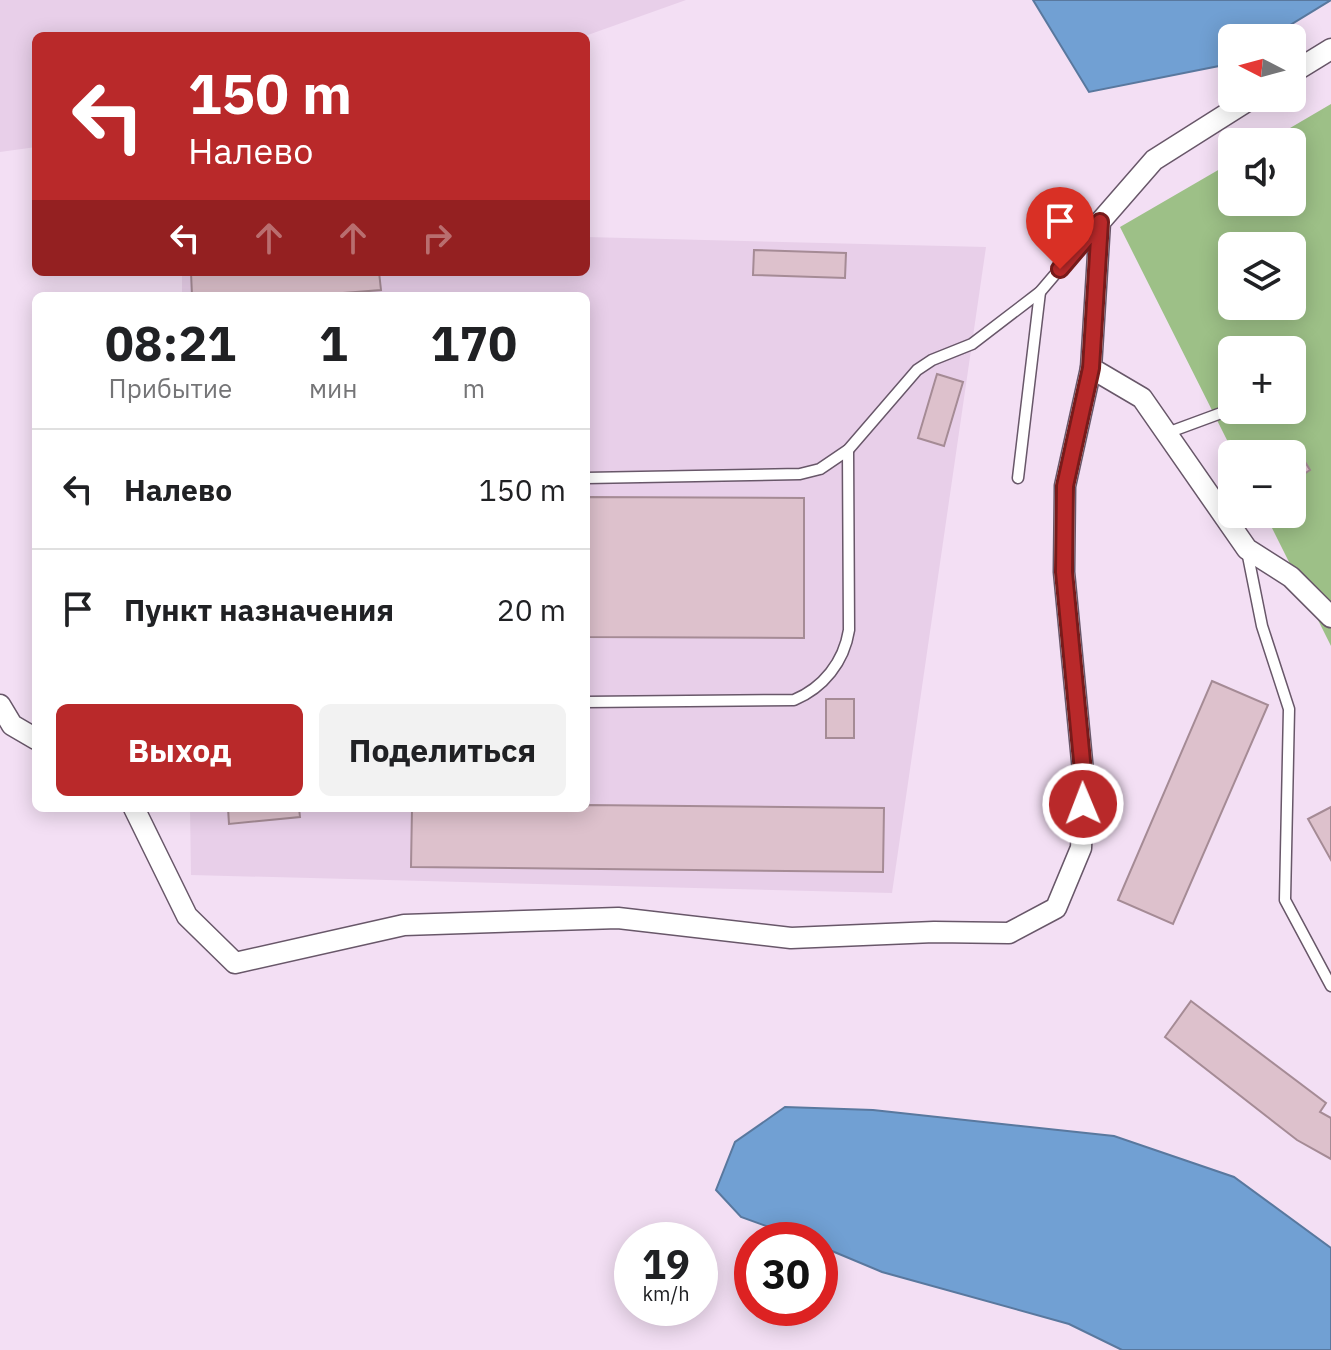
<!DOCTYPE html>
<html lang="ru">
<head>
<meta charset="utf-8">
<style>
  :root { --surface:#fff; --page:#f2f2f2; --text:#202124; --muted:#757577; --line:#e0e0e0; --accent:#b9292a }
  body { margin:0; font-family:"IBM Plex Sans",sans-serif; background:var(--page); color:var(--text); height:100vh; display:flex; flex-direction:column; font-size:30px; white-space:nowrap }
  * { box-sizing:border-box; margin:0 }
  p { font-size:26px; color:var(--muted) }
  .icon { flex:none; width:44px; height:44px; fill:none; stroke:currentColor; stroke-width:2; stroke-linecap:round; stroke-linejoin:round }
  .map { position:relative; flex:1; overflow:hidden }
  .side { position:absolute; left:32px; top:292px; width:558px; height:520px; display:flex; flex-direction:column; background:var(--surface); border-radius:12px; box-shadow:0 4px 20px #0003 }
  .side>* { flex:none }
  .hud { position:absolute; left:32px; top:32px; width:558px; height:244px; border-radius:12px; box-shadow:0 4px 20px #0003; background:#b9292a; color:#fff; overflow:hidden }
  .needle { width:52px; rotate:276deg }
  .fabs { position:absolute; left:1218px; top:24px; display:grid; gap:16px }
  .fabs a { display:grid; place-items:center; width:88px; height:88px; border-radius:12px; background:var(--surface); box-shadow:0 4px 20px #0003; font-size:40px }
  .speed { position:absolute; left:614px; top:1222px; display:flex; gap:16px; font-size:40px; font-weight:700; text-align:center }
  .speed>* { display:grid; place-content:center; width:104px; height:104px; border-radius:50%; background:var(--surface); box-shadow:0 4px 20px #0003; line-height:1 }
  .speed small { font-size:20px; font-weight:400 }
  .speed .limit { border:12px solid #d22; background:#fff; color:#111 }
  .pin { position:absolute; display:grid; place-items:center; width:68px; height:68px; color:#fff; margin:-82px -34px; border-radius:50% 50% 50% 0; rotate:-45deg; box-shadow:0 0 8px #0007 }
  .pin .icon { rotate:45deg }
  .me { position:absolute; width:88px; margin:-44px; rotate:359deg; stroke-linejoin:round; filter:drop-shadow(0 0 6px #0008) }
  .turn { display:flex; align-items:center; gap:28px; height:168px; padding:0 24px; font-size:36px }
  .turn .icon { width:104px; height:104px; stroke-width:2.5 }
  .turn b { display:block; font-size:56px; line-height:68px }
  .lanes { display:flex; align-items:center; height:76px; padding:0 24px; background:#0003; justify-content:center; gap:40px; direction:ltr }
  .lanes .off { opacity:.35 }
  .eta { display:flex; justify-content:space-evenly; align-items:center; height:136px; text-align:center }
  .eta b { font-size:48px; font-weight:700; line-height:56px }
  .button { display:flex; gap:16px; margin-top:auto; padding:16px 24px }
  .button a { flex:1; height:92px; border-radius:12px; background:var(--accent); color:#fff; font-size:32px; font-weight:700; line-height:92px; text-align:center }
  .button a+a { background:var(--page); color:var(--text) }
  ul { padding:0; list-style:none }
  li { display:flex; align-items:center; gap:24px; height:120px; padding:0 24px; border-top:2px solid var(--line) }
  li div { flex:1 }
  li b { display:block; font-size:30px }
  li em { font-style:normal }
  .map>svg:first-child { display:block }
  .built { fill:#e8cfe9 }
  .green { fill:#9dc087; fill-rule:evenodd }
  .water { fill:#71a0d3; stroke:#59789e; stroke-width:2 }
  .building { fill:#ddc1cc; stroke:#a58b95; stroke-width:2 }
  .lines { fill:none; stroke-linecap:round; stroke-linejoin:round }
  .lane-casing { stroke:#685769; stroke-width:13 }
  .street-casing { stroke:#685769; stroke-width:23 }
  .lane { stroke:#fff; stroke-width:10 }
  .street { stroke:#fff; stroke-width:20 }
  .route-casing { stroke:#781b1b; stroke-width:20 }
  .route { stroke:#b9292a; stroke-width:14 }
</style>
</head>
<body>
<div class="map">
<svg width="1331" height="1350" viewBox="0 0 1331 1350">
  <rect width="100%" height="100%" fill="#f3dff4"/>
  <g class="built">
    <polygon points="0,0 686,0 585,36 36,36 36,147 0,152"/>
    <polygon points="586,237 986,247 892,893 191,875 190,808 586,808 586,296 182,296 182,272 586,272"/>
  </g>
  <path class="green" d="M1331 104V646L1265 514H1292V454H1234L1120 227 1232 162V202H1292V142H1266ZM1232 246H1292V306H1232ZM1232 350H1292V410H1232Z"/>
  <g class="water">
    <polygon points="1033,0 1331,0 1269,38 1232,38 1232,60 1224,65 1089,92"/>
    <polygon points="785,1107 873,1110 1114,1136 1234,1177 1331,1248 1331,1350 1122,1350 1069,1324 882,1272 820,1246 820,1240 805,1240 741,1217 716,1190 735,1142"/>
  </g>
  <g class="building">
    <polygon points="754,250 846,253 845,278 753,275"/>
    <polygon points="191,272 379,272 381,290 305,296 192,296"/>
    <polygon points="937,374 963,382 944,446 918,438"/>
    <polygon points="1297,449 1310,470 1292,482 1292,454 1289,454"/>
    <polygon points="586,497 804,498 804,638 586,637"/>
    <polygon points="1212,681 1268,705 1173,924 1118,900"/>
    <rect x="826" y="699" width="28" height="39"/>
    <polygon points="586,805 884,808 883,872 411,867 412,808 586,808"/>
    <polygon points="1331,807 1331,860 1308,819"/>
    <polygon points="228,808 299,808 300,817 229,824"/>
    <polygon points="1191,1001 1326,1103 1320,1112 1331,1118 1331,1159 1297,1140 1165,1037"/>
  </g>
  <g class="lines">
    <g class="lane-casing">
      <g id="lane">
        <polyline points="1292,387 1295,386"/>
        <polyline points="1167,433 1232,409"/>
        <polyline points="586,478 800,474 820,469 848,450 917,370 932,360 972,344 1040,292 1098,224"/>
        <polyline points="1018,478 1040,292"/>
        <polyline points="1247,551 1262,626 1289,709 1285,900 1331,986"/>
        <path d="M586 702 794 700C823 688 844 662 849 630L848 450"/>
      </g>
    </g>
    <g class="street-casing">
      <g id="street">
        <polyline points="1292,73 1331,49"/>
        <polyline points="1252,98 1154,160 1100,222 1091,368 1142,398 1247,549 1291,577 1331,617"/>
        <polyline points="0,705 12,725 36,739"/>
        <polyline points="134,808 187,916 235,963 404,925 618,918 791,938 934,932 1009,933 1056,908 1081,848 1084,782 1064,572 1065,486 1091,368"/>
      </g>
    </g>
    <use href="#lane" class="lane"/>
    <use href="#street" class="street"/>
  </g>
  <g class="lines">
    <g class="route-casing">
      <polyline id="route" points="1060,269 1100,222 1091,368 1065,486 1064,572 1084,782 1083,804"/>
    </g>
    <use href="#route" class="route"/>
  </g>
</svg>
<div class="fabs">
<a><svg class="needle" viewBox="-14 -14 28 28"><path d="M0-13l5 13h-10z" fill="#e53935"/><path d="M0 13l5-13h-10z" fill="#757577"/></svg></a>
<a><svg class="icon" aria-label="sound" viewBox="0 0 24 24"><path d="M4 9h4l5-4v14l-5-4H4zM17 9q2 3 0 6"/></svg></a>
<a><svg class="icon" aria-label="layers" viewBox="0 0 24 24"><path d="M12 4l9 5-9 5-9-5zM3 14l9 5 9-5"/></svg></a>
<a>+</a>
<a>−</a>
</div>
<div class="speed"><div>19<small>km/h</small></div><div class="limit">30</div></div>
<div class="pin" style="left:1060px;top:269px;background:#d93025"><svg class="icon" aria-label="arrive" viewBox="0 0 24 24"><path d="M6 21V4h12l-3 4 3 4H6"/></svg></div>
<svg class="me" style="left:1083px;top:804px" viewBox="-20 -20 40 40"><circle r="17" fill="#b9292a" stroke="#fff" stroke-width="3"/><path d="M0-11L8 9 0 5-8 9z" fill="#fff"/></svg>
<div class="hud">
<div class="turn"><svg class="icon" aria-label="left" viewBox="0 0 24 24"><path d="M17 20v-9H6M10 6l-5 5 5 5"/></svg><div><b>150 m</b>Налево</div></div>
<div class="lanes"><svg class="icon" aria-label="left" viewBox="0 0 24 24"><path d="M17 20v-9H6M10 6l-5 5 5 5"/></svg><svg class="icon off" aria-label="ahead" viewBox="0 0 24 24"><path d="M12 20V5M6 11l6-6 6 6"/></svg><svg class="icon off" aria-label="ahead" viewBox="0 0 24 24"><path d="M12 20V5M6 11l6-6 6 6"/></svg><svg class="icon off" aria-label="right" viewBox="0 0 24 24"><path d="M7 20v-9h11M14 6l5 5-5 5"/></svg></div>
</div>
<section class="side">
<div class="eta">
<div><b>08:21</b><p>Прибытие</p></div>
<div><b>1</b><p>мин</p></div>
<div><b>170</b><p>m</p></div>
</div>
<ul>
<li><svg class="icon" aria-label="left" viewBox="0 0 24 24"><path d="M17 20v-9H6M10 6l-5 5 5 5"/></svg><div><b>Налево</b></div><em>150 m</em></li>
<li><svg class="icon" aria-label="arrive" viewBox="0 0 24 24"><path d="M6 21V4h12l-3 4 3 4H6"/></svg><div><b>Пункт назначения</b></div><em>20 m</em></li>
</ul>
<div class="button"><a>Выход</a><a>Поделиться</a></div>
</section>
</div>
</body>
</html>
